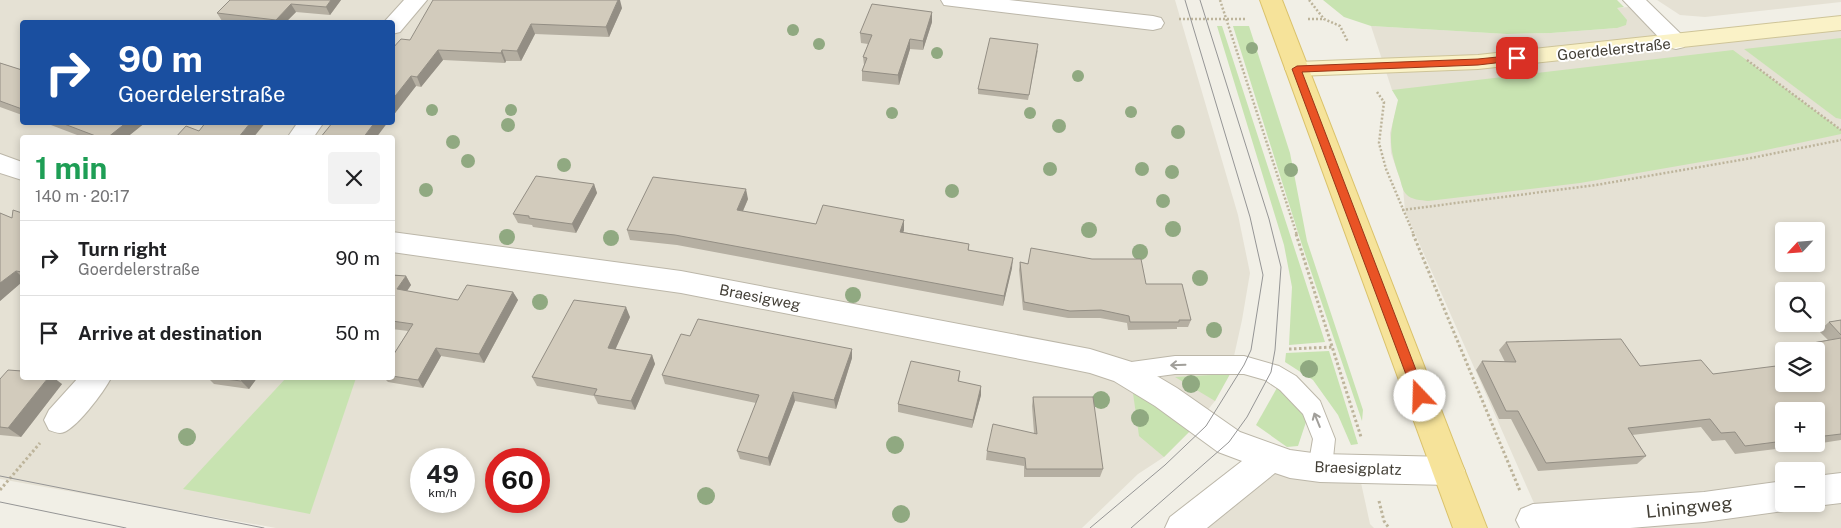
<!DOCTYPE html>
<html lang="en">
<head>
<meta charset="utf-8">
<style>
  :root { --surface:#fff; --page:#f2f2f2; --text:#202124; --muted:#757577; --line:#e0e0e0 }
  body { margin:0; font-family:"Public Sans",sans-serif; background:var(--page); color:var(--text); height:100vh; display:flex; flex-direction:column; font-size:19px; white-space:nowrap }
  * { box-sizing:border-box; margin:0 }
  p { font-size:16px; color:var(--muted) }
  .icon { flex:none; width:28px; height:28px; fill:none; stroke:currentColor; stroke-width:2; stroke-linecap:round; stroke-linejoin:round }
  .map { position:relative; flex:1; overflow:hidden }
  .details { position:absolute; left:20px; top:135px; width:375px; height:245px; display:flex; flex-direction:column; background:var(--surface); border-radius:5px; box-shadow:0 2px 8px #0003 }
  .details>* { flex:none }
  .guide { position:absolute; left:20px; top:20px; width:375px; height:105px; border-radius:5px; box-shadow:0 2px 8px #0003; background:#1a4fa0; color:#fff; overflow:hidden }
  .needle { width:32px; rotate:244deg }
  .buttons { position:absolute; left:1775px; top:222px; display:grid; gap:10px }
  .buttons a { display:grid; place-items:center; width:50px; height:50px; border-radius:5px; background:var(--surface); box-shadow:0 2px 8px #0003; font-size:25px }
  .speed { position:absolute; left:410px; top:448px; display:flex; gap:10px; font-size:25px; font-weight:700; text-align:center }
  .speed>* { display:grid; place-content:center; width:65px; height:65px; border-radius:50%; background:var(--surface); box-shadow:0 2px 8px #0003; line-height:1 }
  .speed small { font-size:12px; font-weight:400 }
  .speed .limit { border:8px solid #d22; background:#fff; color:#111 }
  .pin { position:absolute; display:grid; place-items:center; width:42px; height:42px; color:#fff; margin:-21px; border-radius:10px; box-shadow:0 2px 8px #0006 }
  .me { position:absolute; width:55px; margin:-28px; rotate:339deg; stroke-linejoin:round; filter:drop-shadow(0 0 4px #0008) }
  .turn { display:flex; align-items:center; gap:18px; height:105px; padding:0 15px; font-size:22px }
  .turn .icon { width:65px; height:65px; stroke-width:2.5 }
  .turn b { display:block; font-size:35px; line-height:42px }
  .round { display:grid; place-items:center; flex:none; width:52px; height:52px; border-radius:5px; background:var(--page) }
  .head { display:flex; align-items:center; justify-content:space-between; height:85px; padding:0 15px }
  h1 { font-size:30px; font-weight:700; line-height:38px; color:#1e9e55 }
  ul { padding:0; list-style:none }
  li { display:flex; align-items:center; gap:15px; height:75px; padding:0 15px; border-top:1px solid var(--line) }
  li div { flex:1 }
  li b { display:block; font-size:19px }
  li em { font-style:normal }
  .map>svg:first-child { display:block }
  .residential { fill:#e5e1d4; fill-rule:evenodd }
  .green { fill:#c8e3b1 }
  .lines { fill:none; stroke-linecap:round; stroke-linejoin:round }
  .lane-casing { stroke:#bcb7a9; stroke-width:2 }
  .street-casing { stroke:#bcb7a9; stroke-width:2 }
  .secondary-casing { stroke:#cec498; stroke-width:2 }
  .primary-casing { stroke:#dac26b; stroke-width:2 }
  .path-far1 { stroke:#bdb49b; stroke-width:2.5; stroke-dasharray:2 2; stroke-linecap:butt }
  .path { stroke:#bdb49b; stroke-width:3; stroke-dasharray:2.5 2.5; stroke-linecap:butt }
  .lane { fill:#fff; fill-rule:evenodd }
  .street { fill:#fff; fill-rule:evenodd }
  .secondary { fill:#faf2c7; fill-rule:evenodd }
  .primary { fill:#f6e39a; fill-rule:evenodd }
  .tram { stroke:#959595; stroke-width:1 }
  .tree { fill:#90a981 }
  .wall { fill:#b5afa2 }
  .shaded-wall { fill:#938e84 }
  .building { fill:#d2cbbc; stroke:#938e84 }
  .oneway { stroke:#a19f9a }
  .route { fill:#e95325; stroke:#973618 }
  .labels { text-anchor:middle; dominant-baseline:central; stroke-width:4; stroke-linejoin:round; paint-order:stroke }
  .street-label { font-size:15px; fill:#433f36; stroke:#fff }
  .near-street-label { font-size:18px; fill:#433f36; stroke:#fff }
</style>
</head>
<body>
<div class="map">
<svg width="1841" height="528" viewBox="0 0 1841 528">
  <rect width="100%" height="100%" fill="#f1efe6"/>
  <g class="residential">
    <path d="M0 0H1175L1238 215 1250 273 1242 320 1230 374 1215 401 1193 428 1164 457 1138 474 1082 528H276L0 479ZM22 22H392V122H22ZM22 138H392V378H22ZM421 459H464V501H421ZM496 459H539V501H496Z"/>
    <polygon points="1657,0 1841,0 1841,2 1705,17 1680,15"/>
    <path d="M1640 6 1676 42 1841 23V528H1545L1405 211 1403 188 1391 153 1390 133 1399 99 1392 90 1371 26 1507 34 1551 33 1617 28V8ZM1784 231H1816V264H1784ZM1784 291H1816V324H1784ZM1784 351H1816V384H1784ZM1784 411H1816V444H1784ZM1784 471H1816V504H1784Z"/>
    <polygon points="1269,458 1358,469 1370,524 1374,528 1182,528"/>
  </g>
  <g class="green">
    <polygon points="1323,0 1617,0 1624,7 1617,8 1627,20 1626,25 1617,28 1551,33 1507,34 1371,26 1344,17"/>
    <polygon points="1217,26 1222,26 1325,342 1289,345 1292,287 1284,245"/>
    <polygon points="1233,26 1249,26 1290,153 1307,241 1363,410 1362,421 1301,242"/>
    <polygon points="1841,38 1841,119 1836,118 1744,49"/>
    <path d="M1733 50 1841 130V134L1747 154 1580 183 1428 201C1421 200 1411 200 1406 194 1402 190 1401 181 1399 176 1387 142 1390 134 1398 100L1392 90Z"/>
    <polygon points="1329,351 1358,444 1351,445 1338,415 1313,380 1285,362 1286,353"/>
    <polygon points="1230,374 1215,401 1175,377"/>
    <polygon points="286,378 356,378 310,514 183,489"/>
    <polygon points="1132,386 1193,428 1164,457 1139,436"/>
    <polygon points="1278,386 1308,416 1298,446 1287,447 1256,425"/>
  </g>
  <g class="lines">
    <g class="lane-casing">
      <polygon id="lane" points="1175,356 1244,356 1279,366 1296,376 1320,401 1335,439 1332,468 1328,475 1320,478 1312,475 1308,468 1313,439 1303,414 1280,390 1265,380 1244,374 1175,374 1124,381 1116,378 1113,372 1116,366 1124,363"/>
    </g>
    <g class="street-casing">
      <g id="street">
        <polygon points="404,0 427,0 400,32 392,34 392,22 384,22"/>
        <polygon points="941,0 1009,0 1153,16 1161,18 1164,23 1161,28 1153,30 952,6 944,5"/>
        <polygon points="1623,0 1646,0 1684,37 1687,42 1684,47 1676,49 1668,47"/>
        <polygon points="298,122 324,122 313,138 287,138"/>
        <polygon points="0,154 22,162 22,180 0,173"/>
        <polygon points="392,232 681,271 1090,349 1135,363 1177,388 1240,432 1290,450 1320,454 1449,457 1460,461 1465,471 1460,481 1449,485 1320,482 1290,478 1275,473 1207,528 1165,528 1170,517 1242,461 1218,452 1155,406 1114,381 1090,373 1051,365 681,293 392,252"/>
        <path d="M78 378H111C105 390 74 433 60 433 57 433 52 431 49 430L44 420 49 410Z"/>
        <polygon points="1841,473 1841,503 1816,506 1810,504 1816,504 1816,476"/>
        <polygon points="1784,481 1784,504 1797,504 1796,507 1784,511 1704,522 1630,528 1520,528 1516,520 1521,509 1533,504 1704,492"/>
      </g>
    </g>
    <g class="secondary-casing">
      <polygon id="secondary" points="1841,16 1841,30 1478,69 1297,76 1289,74 1285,69 1289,64 1297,62 1478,55"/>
    </g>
    <g class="primary-casing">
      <polygon id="primary" points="1260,0 1282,0 1487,528 1453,528"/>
    </g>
    <g class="path-far1">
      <polyline points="1220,0 1297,235"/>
      <polyline points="1309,0 1324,19 1340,26 1348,42"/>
      <polyline points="1179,19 1247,19"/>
      <polyline points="1308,19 1324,19"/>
      <polyline points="1747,60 1841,130"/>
      <polyline points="1377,92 1384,102 1379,143 1386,169 1414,235"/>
      <polyline points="1402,210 1596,185 1746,159 1841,140"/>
    </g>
    <g class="path">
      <polyline points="1296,234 1361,437"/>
      <polyline points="1413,234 1520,491"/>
      <polyline points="1289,349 1333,347"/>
      <polyline points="0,490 40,443"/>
      <polyline points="1379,501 1384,521 1389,528"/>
    </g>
    <use href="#lane" class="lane"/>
    <use href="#street" class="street"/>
    <use href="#secondary" class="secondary"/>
    <use href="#primary" class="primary"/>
    <g class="tram">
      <polyline points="0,476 264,528"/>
      <polyline points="0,502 126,528"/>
      <polyline points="1090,528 1165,465 1206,426 1244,365 1251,350 1263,275 1250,217 1185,0"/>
      <polyline points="1131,528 1229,442 1247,417 1271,372 1275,350 1281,267 1269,219 1200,0"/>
    </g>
  </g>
  <g class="tree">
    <circle cx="793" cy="30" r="6"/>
    <circle cx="819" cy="44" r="6"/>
    <circle cx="1252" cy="48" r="6"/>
    <circle cx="937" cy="53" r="6"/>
    <circle cx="1078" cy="76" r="6"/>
    <circle cx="432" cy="110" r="6"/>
    <circle cx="511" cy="110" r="6"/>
    <circle cx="1131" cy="112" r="6"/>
    <circle cx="892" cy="113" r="6"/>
    <circle cx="1030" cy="113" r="6"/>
    <circle cx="508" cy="125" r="7"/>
    <circle cx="1059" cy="126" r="7"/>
    <circle cx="1178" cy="132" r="7"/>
    <circle cx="453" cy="142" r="7"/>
    <circle cx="468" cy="161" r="7"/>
    <circle cx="564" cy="165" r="7"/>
    <circle cx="1050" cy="169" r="7"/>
    <circle cx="1142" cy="169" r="7"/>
    <circle cx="1291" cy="170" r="7"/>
    <circle cx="1172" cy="172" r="7"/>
    <circle cx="426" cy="190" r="7"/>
    <circle cx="952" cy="191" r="7"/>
    <circle cx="1163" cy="201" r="7"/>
    <circle cx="1173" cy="229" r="8"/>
    <circle cx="1089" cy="230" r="8"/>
    <circle cx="507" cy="237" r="8"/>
    <circle cx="611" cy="238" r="8"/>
    <circle cx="1140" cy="252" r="8"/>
    <circle cx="1200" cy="278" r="8"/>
    <circle cx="853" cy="295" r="8"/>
    <circle cx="540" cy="302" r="8"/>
    <circle cx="1214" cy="330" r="8"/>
    <circle cx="1309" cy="369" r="9"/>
    <circle cx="1191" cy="384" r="9"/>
    <circle cx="1101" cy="400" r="9"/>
    <circle cx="1140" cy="418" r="9"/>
    <circle cx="187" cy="437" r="9"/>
    <circle cx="895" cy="445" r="9"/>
    <circle cx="706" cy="496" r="9"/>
    <circle cx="901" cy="514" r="9"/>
  </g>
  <g class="wall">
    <polygon points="230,0 341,0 330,15 296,12 286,22 232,22 222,21 217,13"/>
    <polygon points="622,8 609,37 535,34 521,61 506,61 505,63 443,60 421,87 416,86 392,117 410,40"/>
    <polygon points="932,12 932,22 923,50 910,49 899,85 862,81 862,71 864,65 863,57 868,44 861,43 860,33"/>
    <polygon points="1038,50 1028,100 978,94 978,89"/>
    <polygon points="0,63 22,70 22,115 0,107"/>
    <polygon points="43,122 146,122 126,138 85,138"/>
    <polygon points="594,184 597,193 576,233 533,227 532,225 518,223 513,214"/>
    <polygon points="748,199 743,211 816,224 904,220 904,230 903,232 969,244 969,250 1012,268 1003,306 677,245 630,240 627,230"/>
    <polygon points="0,213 12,218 22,213 22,282 0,301"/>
    <polygon points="1020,262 1146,284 1191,320 1188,327 1177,327 1177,329 1128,330 1127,323 1100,318 1068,318 1023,310 1019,270"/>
    <polygon points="392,275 406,276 411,285 407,291 458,300 513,292 518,300 484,363 441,356 423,388 388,382 384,378 392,378 392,357 408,331 392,329"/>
    <polygon points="630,317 615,349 652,355 655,364 635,410 598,404 594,396 537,386 532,377"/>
    <polygon points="1841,320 1841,440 1828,442 1816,444 1816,411 1784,411 1784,444 1815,444 1735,454 1725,440 1712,441 1701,427 1632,435 1646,456 1637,464 1538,471 1511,419 1499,419 1476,370 1482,361 1505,362 1499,350 1506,342 1640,366 1784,384 1816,351 1785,351 1790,347 1828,340 1819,331 1829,322"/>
    <polygon points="690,336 852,349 852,358 836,409 795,401 770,466 740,459 737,451 756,403 665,384 662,375"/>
    <polygon points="1784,352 1784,359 1780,355"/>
    <polygon points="960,371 959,382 981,386 981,395 972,428 898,412 898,404"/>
    <polygon points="208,378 257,378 249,389 214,384"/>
    <polygon points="0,379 62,384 21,437 0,435"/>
    <polygon points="1033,397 1103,469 1100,477 1024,477 1024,466 986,460 987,451 1034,433 1032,406"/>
  </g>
  <g class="shaded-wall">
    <polygon points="331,0 341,0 330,15 326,7"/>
    <polygon points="618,0 620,0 622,8 609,37 606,27"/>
    <polygon points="291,4 296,12 286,22 277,22 276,20"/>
    <polygon points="932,12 932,22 923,50 923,41"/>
    <polygon points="531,24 535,34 521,61 517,51"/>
    <polygon points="910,39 910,49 899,85 898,75"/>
    <polygon points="438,50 443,60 421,87 417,77"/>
    <polygon points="502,50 506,61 505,63 501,53"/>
    <polygon points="411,76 416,86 392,117 392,100"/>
    <polygon points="127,122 146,122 126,138 107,138"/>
    <polygon points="251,122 266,122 253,138 238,138"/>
    <polygon points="375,122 388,122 376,138 363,138"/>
    <polygon points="594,184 597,193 576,233 572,224"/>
    <polygon points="746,189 748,199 739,220 737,210"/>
    <polygon points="904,220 904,230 900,242 900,232"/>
    <polygon points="1013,258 1012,268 1003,306 1004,296"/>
    <polygon points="16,271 22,277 22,282 0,301 0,283"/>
    <polygon points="406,276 411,285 402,298 397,289"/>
    <polygon points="513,292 518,300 484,363 479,354"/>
    <polygon points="626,307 630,317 612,357 608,348"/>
    <polygon points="436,348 441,356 423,388 418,380"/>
    <polygon points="852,349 852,358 836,409 834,400"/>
    <polygon points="652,355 655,364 635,410 631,401"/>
    <polygon points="48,378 54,378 62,384 21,437 8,428"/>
    <polygon points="244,378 257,378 249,389 241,381"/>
    <polygon points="981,386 981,395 972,428 973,420"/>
    <polygon points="793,392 795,401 770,466 768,458"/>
  </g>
  <g class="building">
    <polygon points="230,0 331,0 326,7 291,4 276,20 217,13"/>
    <polygon points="433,0 618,0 606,27 531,24 517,51 502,50 501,53 438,50 417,77 411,76 392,100 392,49 401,39 410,40"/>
    <polygon points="872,4 932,12 923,41 910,39 898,75 862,71 867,58 863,57 872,35 860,33"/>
    <polygon points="990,38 1038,44 1029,95 978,89"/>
    <polygon points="0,63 22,70 22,109 0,101"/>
    <polygon points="59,122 127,122 107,138 101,138"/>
    <polygon points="206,122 251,122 238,138 175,138 186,126 199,131"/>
    <polygon points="333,122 375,122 363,138 320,138"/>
    <polygon points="536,176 594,184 572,224 529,218 529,216 513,214"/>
    <polygon points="653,177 746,189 737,210 816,224 823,205 904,220 900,232 969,244 968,250 1013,258 1004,296 675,235 627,230"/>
    <polygon points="13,210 22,213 22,272 16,271 0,283 0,213 12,218"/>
    <polygon points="1031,248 1092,259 1141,259 1146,284 1182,284 1191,320 1179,320 1179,322 1130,322 1129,316 1101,310 1070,311 1024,302 1020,262 1028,264"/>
    <polygon points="392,275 406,276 397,289 458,300 467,285 513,292 479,354 436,348 418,380 392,376 392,357 413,324 392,321"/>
    <polygon points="574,300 626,307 608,348 652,355 631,401 594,395 597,389 532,377"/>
    <polygon points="698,319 852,349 834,400 793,392 768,458 737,451 759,395 662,375 681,334 690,336"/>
    <polygon points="1841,320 1841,335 1829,322"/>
    <polygon points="1841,338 1841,434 1816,437 1816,411 1784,411 1784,441 1745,446 1735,432 1721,433 1710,419 1628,428 1646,456 1546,463 1518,411 1506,411 1482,361 1516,362 1506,342 1621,339 1640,366 1701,360 1713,374 1784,365 1784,384 1816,384 1816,351 1794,351 1790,347"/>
    <polygon points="911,361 960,371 958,381 981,386 973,420 898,404"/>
    <polygon points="8,370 22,371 22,378 48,378 8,428 0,427 0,379"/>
    <polygon points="217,378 244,378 241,381"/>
    <polygon points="1033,397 1093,397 1103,469 1026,469 1025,458 987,451 993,424 1037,434"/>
  </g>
  <defs><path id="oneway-shaft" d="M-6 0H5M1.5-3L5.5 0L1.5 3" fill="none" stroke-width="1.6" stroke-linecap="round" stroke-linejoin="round" transform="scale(1.25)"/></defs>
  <g class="oneway">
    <use href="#oneway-shaft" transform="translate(1178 365) rotate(178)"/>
    <use href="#oneway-shaft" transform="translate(1317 420) rotate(-112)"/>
  </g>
  <polygon class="route" points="1517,55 1521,56 1521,60 1478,65 1302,72 1426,396 1424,399 1420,401 1416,399 1414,396 1292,69 1297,66 1478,59"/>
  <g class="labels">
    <g class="street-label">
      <text transform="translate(1614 49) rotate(-6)">Goerdelerstraße</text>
      <text transform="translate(760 297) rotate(11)">Braesigweg</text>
      <text transform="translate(1358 468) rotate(2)">Braesigplatz</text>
    </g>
    <g class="near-street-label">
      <text transform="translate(1689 507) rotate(-6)">Liningweg</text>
    </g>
  </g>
</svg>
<div class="buttons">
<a><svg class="needle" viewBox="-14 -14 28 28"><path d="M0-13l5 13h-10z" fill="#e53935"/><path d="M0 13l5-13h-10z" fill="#757577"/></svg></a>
<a><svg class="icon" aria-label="search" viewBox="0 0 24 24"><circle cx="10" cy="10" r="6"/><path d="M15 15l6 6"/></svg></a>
<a><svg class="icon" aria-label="layers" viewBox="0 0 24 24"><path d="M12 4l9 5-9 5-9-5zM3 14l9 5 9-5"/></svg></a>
<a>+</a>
<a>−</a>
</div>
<div class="speed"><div>49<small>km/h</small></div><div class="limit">60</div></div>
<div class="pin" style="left:1517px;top:58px;background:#d93025"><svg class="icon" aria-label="arrive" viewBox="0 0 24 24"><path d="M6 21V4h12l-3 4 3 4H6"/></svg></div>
<svg class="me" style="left:1420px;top:396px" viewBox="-20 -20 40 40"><circle r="19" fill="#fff"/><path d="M0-13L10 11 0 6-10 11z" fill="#e95325"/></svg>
<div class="guide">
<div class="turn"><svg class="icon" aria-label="right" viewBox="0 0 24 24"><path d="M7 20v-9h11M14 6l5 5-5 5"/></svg><div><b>90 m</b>Goerdelerstraße</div></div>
</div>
<section class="details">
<div class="head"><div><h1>1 min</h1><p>140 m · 20:17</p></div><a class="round"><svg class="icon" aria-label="close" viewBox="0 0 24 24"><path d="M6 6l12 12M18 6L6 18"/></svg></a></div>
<ul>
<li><svg class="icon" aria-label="right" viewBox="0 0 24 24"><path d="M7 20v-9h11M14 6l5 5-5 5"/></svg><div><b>Turn right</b><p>Goerdelerstraße</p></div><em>90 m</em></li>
<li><svg class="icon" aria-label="arrive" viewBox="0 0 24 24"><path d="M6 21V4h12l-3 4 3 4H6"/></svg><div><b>Arrive at destination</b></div><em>50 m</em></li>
</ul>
</section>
</div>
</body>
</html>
